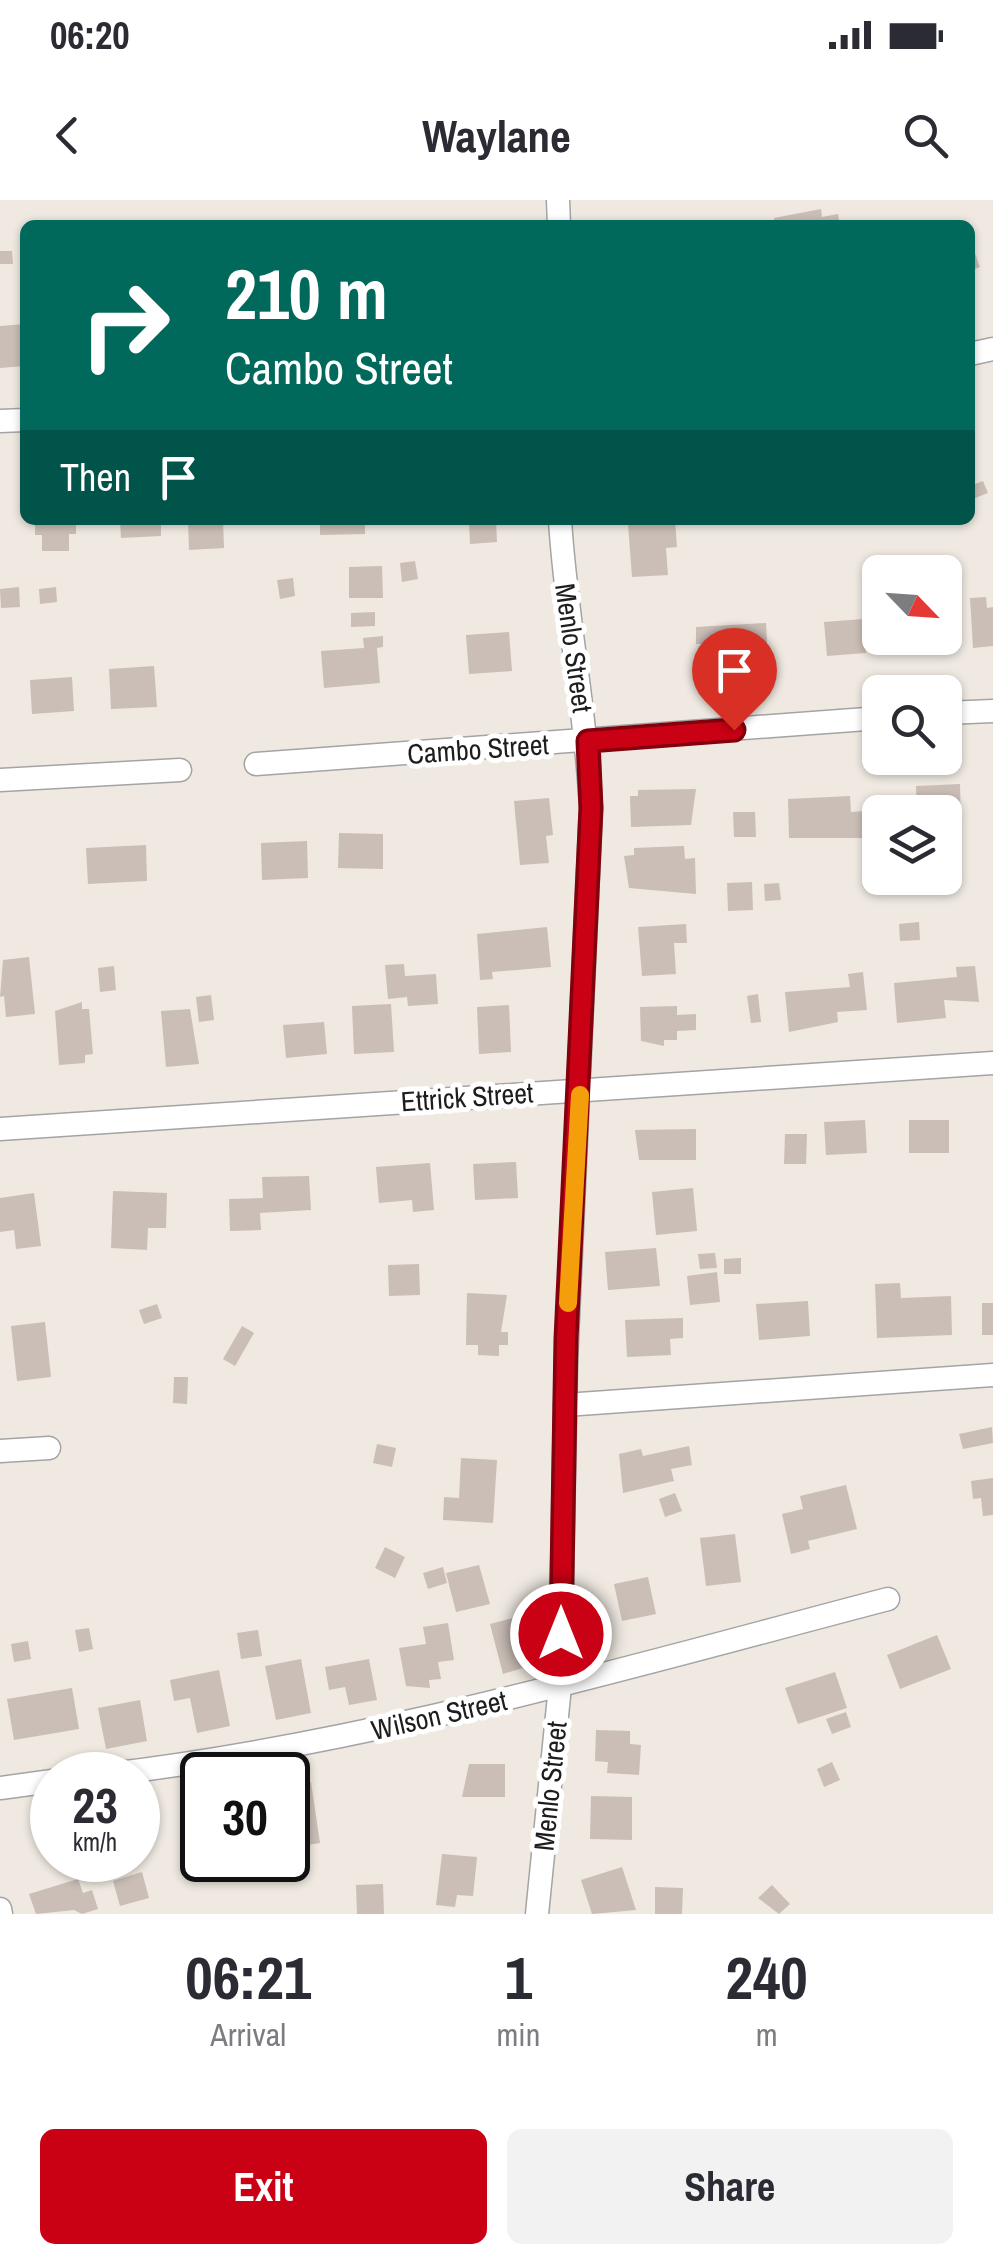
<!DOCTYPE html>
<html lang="en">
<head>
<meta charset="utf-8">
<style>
  :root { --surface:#fff; --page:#f2f2f3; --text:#2b2b33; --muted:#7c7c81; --accent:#ca0014 }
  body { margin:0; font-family:"Archivo Narrow",sans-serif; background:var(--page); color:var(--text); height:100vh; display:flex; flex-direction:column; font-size:38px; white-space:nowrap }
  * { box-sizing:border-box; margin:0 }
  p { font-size:32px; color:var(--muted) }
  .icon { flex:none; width:55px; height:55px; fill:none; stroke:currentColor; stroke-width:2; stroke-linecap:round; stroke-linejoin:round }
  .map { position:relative; height:1714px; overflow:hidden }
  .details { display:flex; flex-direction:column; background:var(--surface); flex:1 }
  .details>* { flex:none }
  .banner { position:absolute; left:20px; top:20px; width:955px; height:305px; border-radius:15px; box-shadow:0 2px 8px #0004; background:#00695c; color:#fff; overflow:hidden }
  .needle { width:65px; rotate:115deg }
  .tools { position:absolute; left:862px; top:355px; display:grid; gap:20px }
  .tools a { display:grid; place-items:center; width:100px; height:100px; border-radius:15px; background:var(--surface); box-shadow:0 2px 8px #0004; font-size:50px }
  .speed { position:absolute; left:30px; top:1552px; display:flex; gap:20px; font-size:50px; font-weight:700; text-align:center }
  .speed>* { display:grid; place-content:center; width:130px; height:130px; border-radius:50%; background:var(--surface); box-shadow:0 2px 8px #0004; line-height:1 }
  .speed small { font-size:25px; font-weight:400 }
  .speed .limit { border:5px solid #111; border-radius:15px; background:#fff; color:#111 }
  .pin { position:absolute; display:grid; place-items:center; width:85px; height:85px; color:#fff; margin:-102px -42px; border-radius:50% 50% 50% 0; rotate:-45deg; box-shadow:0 0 10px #0007 }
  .pin .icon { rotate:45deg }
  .me { position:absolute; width:110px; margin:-55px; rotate:0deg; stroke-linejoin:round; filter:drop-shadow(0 0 8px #0008) }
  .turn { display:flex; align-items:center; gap:35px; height:210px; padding:0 40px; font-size:45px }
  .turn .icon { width:130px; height:130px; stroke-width:2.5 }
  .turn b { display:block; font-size:70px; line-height:85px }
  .then { display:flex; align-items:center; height:95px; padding:0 40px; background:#0003; gap:20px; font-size:38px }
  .eta { display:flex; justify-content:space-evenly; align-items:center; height:170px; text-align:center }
  .eta b { font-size:60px; font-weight:800; line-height:70px }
  .primary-button { display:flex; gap:20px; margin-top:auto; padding:20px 40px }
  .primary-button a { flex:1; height:115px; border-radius:15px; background:var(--accent); color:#fff; font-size:40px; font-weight:800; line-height:115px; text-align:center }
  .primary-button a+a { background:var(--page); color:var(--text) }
  .status { display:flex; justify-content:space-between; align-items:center; height:70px; padding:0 50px; background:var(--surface); direction:ltr }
  .status svg { height:28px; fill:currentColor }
  header { display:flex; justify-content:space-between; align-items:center; height:130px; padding:0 40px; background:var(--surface); font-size:45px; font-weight:800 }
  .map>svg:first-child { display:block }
  .building { fill:#cbbeb7 }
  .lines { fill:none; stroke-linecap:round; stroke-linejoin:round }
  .street-casing { stroke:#a4a4a4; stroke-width:25 }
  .street { stroke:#fff; stroke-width:22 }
  .route-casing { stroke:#83000d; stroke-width:25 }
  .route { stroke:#ca0014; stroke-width:18 }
  .slow { stroke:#f59e0b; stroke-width:18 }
  .labels { text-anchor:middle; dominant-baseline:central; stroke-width:10; stroke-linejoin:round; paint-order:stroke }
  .street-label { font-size:28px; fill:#1d1d1d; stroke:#fff }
</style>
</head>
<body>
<div class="status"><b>06:20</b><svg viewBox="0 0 49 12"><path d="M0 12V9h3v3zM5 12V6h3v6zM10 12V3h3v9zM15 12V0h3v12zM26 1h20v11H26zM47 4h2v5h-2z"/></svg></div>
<header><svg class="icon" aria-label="back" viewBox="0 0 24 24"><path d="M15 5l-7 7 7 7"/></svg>Waylane<svg class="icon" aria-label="search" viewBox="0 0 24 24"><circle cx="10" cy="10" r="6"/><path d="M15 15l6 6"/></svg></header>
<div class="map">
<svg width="993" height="1714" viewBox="0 0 993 1714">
  <rect width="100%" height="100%" fill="#efe9e1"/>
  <g class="building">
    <polygon points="821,9 822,17 838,14 840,25 775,25 774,18"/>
    <polygon points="970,40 980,67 970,71"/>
    <polygon points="0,51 12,51 13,64 0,64"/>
    <polygon points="25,124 25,166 0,168 0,126"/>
    <polygon points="983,281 988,293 970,300 970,286"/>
    <polygon points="35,320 76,320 76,334 69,334 69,351 42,351 42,335 35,335"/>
    <polygon points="120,320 161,320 161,336 121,338"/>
    <polygon points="188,320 223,320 224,348 189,350"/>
    <polygon points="320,320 365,320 365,334 320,335"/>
    <polygon points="469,320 496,320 497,342 470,344"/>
    <polygon points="675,320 677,347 666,348 668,375 632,377 628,324"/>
    <polygon points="415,361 418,379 402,382 400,363"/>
    <polygon points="382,366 383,398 349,398 349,367"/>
    <polygon points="293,378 295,396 280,399 277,380"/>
    <polygon points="19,387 20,407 1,408 0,389"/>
    <polygon points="56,387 57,402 40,404 39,389"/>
    <polygon points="986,397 987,408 993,407 993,446 973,448 970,398"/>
    <polygon points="375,412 375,426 351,427 351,413"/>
    <polygon points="863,419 866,453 827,456 824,422"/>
    <polygon points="766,423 768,460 747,460 748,473 723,474 722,466 712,466 711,444 696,444 696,427"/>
    <polygon points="509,432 512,471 469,474 466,435"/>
    <polygon points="383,436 383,447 377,448 380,483 324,488 321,451 364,448 363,438"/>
    <polygon points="900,438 941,438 942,448 901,452"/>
    <polygon points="154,466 157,507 111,509 109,469"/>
    <polygon points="72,477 74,511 32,514 30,480"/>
    <polygon points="960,584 961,621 945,622 945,612 917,612 916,586"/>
    <polygon points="696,589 691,625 631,627 630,596 638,596 638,590"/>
    <polygon points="850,596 851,612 880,610 880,638 789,638 788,599"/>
    <polygon points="549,598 553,635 546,636 549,663 520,665 514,601"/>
    <polygon points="733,612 755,612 756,637 734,637"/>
    <polygon points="339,633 383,634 383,669 338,668"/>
    <polygon points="307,641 308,678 262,680 261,643"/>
    <polygon points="146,645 147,681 88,684 86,648"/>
    <polygon points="684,646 685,659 695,658 696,694 629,688 624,656 634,655 634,648"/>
    <polygon points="752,682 753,710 728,711 727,683"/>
    <polygon points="779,683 781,700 765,701 764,684"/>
    <polygon points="919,722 920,740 900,741 899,724"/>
    <polygon points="686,724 687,743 674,743 676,774 642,776 638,727"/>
    <polygon points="547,727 551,767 492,772 493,779 480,780 477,734"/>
    <polygon points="29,757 35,814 6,817 4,796 0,797 3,760"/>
    <polygon points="404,764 405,776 436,774 438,804 408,806 407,797 388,799 385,765"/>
    <polygon points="114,766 116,790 100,792 98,768"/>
    <polygon points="975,766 979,802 944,800 946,818 897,823 894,783 957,777 956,767"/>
    <polygon points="863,772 867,810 837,812 838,822 789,832 785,792 850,787 848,774"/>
    <polygon points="758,794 761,822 751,823 747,796"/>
    <polygon points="211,795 214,820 199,822 196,797"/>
    <polygon points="82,802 82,809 89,809 93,854 85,855 85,863 59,865 55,811"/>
    <polygon points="391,804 394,852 354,854 352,806"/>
    <polygon points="509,805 511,852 479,854 477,807"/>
    <polygon points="677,806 677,815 696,814 696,830 677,831 677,840 664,840 664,846 641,841 640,807"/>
    <polygon points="190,809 199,864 166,867 161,811"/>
    <polygon points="324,822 327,854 286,858 283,825"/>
    <polygon points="865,920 867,953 826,955 824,922"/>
    <rect x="909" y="920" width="40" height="33"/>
    <polygon points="696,929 696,960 639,960 635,930"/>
    <polygon points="785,934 807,934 806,964 784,964"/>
    <polygon points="516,962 518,998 475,1000 473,964"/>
    <polygon points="430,963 434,1010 413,1012 412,1000 379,1003 376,967"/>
    <polygon points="309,976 311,1010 260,1013 261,1030 230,1031 229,999 263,998 262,977"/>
    <polygon points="693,988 697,1031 656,1035 652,992"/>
    <polygon points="113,991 167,993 166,1028 148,1028 147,1050 111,1048"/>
    <polygon points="34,993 41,1046 16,1049 14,1030 0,1032 0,998"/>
    <polygon points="656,1048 660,1086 608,1090 605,1052"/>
    <polygon points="715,1053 717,1068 700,1069 698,1054"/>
    <polygon points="741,1058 741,1074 724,1074 724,1059"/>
    <polygon points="419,1064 420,1095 389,1096 388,1065"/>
    <polygon points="717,1072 720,1102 690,1105 687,1076"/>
    <polygon points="900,1083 901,1098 951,1096 952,1135 877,1138 875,1084"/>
    <polygon points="467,1093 507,1095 501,1132 508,1132 508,1145 499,1145 499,1156 478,1155 478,1145 466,1145"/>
    <polygon points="808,1101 810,1136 759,1140 756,1104"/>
    <rect x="982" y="1103" width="11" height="32"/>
    <polygon points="157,1104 162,1118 144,1124 139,1110"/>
    <polygon points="683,1118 683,1138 670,1139 671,1155 627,1157 625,1120"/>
    <polygon points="45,1122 51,1177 17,1181 11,1126"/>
    <polygon points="242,1126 254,1133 235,1166 223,1159"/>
    <polygon points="174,1177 188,1177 187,1204 173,1203"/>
    <polygon points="992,1227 993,1243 963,1249 959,1234"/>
    <polygon points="377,1244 396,1248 392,1267 373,1263"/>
    <polygon points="689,1246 692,1265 671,1269 674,1281 623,1293 619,1254 641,1249 643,1256"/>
    <polygon points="461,1258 497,1260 493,1323 443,1320 444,1297 459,1298"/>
    <polygon points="993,1278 993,1315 983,1316 981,1298 973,1299 971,1281"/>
    <polygon points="846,1285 857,1329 808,1341 810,1349 791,1354 782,1314 803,1309 800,1296"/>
    <polygon points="675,1293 682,1311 665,1317 659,1299"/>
    <polygon points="735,1334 741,1382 706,1386 700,1338"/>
    <polygon points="385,1347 405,1357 395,1378 375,1368"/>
    <polygon points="479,1365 490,1404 456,1412 446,1373"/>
    <polygon points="443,1367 447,1383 428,1389 423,1373"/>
    <polygon points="648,1377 656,1414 622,1421 614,1384"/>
    <polygon points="521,1416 530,1452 525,1453 529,1466 503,1474 490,1424"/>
    <polygon points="448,1423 454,1460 438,1462 441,1479 429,1480 430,1488 406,1486 399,1448 426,1444 423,1427"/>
    <polygon points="89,1428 93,1449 79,1452 75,1430"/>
    <polygon points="258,1430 262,1456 241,1459 237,1433"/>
    <polygon points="937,1435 951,1469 900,1489 887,1455"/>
    <polygon points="28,1441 31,1459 14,1462 11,1444"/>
    <polygon points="301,1459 311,1513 276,1520 265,1466"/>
    <polygon points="369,1459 377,1500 349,1505 345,1487 329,1490 325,1467"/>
    <polygon points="219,1470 230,1526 197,1533 190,1498 174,1501 170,1480"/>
    <polygon points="835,1472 847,1508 798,1524 785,1488"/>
    <polygon points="72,1488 79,1529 14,1540 7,1499"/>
    <polygon points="140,1500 147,1541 106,1549 98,1508"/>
    <polygon points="846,1512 851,1527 832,1534 826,1519"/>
    <polygon points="596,1530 630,1531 630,1544 641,1545 639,1575 607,1573 608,1562 595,1561"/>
    <polygon points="832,1562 840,1580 824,1587 817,1569"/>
    <polygon points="469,1564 505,1564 505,1597 462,1597"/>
    <polygon points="311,1582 320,1643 288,1648 288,1585"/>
    <polygon points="591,1596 632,1597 632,1640 590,1639"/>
    <polygon points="442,1654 477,1657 473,1696 457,1695 455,1707 436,1705"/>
    <polygon points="622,1667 636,1710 592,1714 581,1680"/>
    <polygon points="142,1672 149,1698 120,1706 113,1681"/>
    <polygon points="78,1679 83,1693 92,1690 98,1709 82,1714 74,1710 36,1714 29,1694"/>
    <polygon points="383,1684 384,1714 357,1714 356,1685"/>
    <polygon points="772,1685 790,1704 779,1714 758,1698"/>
    <polygon points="655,1687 683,1688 682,1714 655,1714"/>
  </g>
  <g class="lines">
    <g class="street-casing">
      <g id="street">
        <polyline points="558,0 559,25"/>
        <polyline points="970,154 993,149"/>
        <polyline points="0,221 25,220"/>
        <polyline points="945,513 993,511"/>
        <polyline points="256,564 880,518"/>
        <polyline points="0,580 180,570"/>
        <polyline points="0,929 993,863"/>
        <polyline points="565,1205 993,1175"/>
        <polyline points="0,1251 49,1248"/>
        <path d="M101 1575C369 1544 628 1467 888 1399"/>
        <polyline points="0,1588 52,1581"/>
        <polyline points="0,1709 1,1714"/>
        <path d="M537 1714 560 1486 566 1161 591 608C586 511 566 417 560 320"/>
      </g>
    </g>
    <use href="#street" class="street"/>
  </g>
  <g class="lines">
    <g class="route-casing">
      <polyline id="route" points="561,1434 566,1139 591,608 588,541 734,530"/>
    </g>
    <use href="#route" class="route"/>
    <polyline class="slow" points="568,1103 580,895"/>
  </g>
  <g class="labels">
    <g class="street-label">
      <text transform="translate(574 448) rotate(82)">Menlo Street</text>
      <text transform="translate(478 549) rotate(-4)">Cambo Street</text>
      <text transform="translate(467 897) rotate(-4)">Ettrick Street</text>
      <text transform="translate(439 1515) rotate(-13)">Wilson Street</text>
      <text transform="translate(550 1586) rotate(-84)">Menlo Street</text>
    </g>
  </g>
</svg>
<div class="tools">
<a><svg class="needle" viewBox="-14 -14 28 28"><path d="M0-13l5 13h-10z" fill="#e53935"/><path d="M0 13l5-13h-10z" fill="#7c7c81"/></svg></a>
<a><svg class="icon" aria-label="search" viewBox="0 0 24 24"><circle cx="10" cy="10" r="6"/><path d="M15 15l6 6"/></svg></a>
<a><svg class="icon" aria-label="layers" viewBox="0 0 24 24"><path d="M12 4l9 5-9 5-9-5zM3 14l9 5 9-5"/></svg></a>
</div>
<div class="speed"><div>23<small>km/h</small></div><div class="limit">30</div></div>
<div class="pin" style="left:734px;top:530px;background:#d93025"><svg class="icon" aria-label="arrive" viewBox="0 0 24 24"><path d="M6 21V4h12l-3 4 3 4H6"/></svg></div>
<svg class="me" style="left:561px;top:1434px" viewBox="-20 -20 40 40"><circle r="17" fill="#ca0014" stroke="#fff" stroke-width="3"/><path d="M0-11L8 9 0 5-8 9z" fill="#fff"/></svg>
<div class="banner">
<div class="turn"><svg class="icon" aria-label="right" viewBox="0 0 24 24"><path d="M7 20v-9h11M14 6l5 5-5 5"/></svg><div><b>210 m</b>Cambo Street</div></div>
<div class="then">Then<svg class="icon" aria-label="arrive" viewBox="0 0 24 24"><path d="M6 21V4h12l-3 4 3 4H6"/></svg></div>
</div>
</div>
<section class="details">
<div class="eta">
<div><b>06:21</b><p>Arrival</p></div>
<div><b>1</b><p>min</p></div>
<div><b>240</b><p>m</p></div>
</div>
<div class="primary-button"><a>Exit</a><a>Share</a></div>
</section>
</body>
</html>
